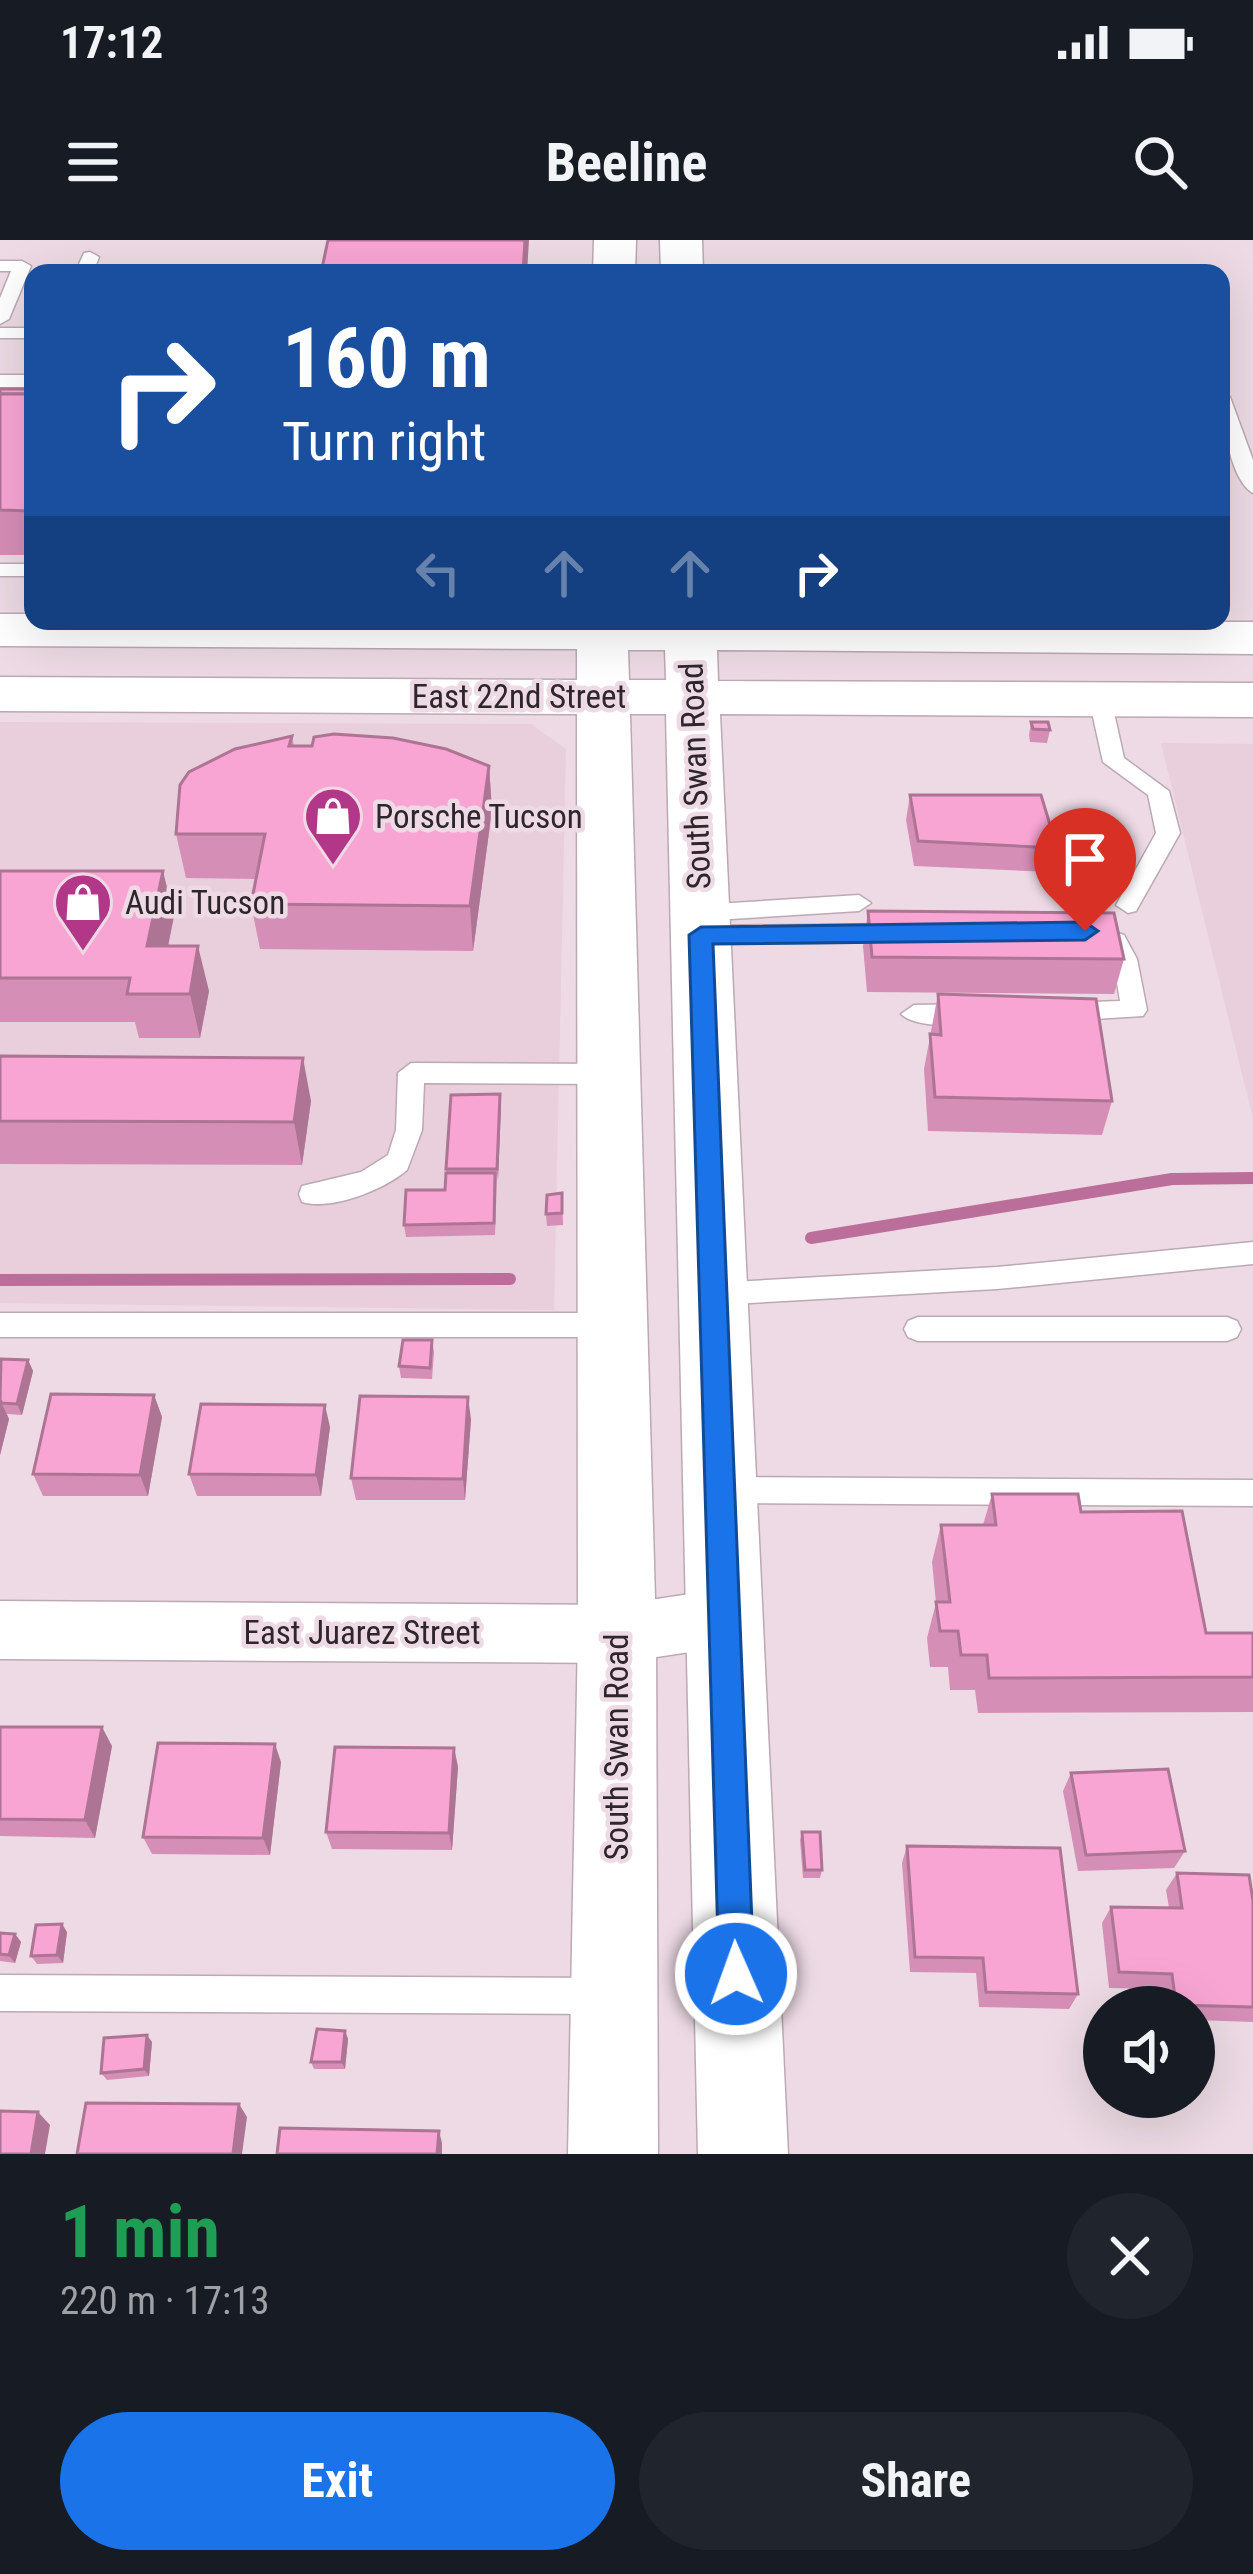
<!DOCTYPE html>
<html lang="en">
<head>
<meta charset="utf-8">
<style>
  :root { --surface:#171b24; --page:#20242c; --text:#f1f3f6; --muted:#9ea1a6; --accent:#1a73e8 }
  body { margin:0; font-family:"Roboto Condensed",sans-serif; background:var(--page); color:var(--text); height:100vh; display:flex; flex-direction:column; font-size:45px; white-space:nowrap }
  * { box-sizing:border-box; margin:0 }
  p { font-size:39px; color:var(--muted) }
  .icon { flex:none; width:66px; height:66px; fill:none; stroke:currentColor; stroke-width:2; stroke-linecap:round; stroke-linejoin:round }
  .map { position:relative; height:1914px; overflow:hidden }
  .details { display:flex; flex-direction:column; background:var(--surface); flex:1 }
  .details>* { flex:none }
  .hud { position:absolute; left:24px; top:24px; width:1206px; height:366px; border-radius:24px; box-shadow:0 12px 48px #0002; background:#1a4fa0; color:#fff; overflow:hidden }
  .controls { position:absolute; left:1083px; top:1746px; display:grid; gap:24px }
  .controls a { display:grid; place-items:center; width:132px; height:132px; border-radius:50%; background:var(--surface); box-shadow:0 12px 48px #0002; font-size:60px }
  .pin { position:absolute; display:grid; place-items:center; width:102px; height:102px; color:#fff; margin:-123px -51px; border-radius:50% 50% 50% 0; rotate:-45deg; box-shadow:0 0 12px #0007 }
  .pin .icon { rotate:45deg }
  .me { position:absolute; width:132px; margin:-66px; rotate:358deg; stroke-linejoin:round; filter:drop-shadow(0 0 9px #0008) }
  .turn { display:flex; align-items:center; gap:42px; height:252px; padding:0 60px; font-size:54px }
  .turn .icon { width:156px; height:156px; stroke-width:2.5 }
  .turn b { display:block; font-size:84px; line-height:102px }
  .lanes { display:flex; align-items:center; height:114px; padding:0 60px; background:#0003; justify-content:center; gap:60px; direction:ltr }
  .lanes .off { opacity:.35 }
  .round { display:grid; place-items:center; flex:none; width:126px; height:126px; border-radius:63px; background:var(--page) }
  .headline { display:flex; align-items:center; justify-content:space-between; height:204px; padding:0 60px }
  h1 { font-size:72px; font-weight:700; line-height:90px; color:#1e9e55 }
  .cta { display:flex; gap:24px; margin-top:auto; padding:24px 60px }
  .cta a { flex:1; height:138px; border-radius:72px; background:var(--accent); color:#fff; font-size:48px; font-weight:700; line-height:138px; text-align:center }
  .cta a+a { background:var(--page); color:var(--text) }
  .status { display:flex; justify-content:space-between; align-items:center; height:84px; padding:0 60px; background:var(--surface); direction:ltr }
  .status svg { height:33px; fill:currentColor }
  header { display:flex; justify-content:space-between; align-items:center; height:156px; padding:0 60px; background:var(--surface); font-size:54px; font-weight:700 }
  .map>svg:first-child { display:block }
  .built { fill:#e9cedc }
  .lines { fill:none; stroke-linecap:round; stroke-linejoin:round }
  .stream { stroke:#bc6e9b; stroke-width:12 }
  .service-casing { stroke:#bba9b3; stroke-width:3 }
  .minor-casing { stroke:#bba9b3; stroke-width:3 }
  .primary-casing { stroke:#bba9b3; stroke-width:3 }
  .service { fill:#fff; fill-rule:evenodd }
  .minor { fill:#fff; fill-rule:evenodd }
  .primary { fill:#fff; fill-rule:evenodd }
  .wall { fill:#d58eb6 }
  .shaded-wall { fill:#ae7494 }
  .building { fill:#f8a5d4; stroke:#ae7494; stroke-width:3 }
  .route { fill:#1a73e8; stroke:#114b97; stroke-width:3 }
  .labels { text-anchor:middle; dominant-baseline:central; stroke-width:9; stroke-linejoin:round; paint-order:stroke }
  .street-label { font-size:33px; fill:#2d262a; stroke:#eddae4 }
  .poi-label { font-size:33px; fill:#2d262a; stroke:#eddae4; text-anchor:start }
</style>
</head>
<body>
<div class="status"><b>17:12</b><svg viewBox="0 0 49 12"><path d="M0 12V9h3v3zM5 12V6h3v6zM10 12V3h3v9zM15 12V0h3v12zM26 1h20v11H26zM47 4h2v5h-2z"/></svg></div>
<header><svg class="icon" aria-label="menu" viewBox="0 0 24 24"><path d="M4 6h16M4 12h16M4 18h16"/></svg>Beeline<svg class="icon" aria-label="search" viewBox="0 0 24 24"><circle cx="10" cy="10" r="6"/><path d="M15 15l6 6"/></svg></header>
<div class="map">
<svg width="1253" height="1914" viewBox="0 0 1253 1914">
  <rect width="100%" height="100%" fill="#eddae4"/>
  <g class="built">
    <polygon points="0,482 531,484 566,509 554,1070 0,1063"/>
    <polygon points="1161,503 1253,504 1253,879"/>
  </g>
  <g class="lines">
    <g class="stream">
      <polyline points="811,998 1172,939 1253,938"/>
      <polyline points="0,1040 510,1039"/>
    </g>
    <g class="service-casing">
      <g id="service">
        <polygon points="90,12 99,17 93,33 75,33 84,13"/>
        <polygon points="0,21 22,21 31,26 9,79 0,84 0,58 11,31 0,31"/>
        <rect x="0" y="88" width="33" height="10"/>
        <rect x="0" y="135" width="33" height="12"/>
        <path d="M1221 151 1230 157 1253 220V253C1230 241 1221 177 1221 151Z"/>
        <rect x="0" y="324" width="33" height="12"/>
        <polygon points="1100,452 1111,459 1124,518 1169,551 1180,593 1136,671 1128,673 1116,665 1156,593 1148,555 1103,522 1089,459"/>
        <polygon points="859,655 871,663 859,671 699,681 687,673 699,665"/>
        <polygon points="901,684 913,693 901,702 701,704 689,695 701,686"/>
        <polygon points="1095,685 1124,695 1137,719 1147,770 1143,776 1062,781 1049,772 1062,763 1120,761 1113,719 1106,707 1086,700 1083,694"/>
        <path d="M970 764 983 773C968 788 916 789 901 774L914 765Z"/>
        <path d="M411 823 608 824 621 834 608 844 424 843 422 890 407 930C385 949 332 971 302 962L299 954 302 946 361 932 388 915 396 890 398 833Z"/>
        <polygon points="1253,1002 1253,1024 997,1049 714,1065 704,1062 700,1054 704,1046 714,1043 997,1027"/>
        <polygon points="0,1073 612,1073 622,1077 626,1085 622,1093 612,1097 0,1097"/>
        <polygon points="918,1077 1227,1077 1237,1081 1241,1089 1237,1097 1227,1101 918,1101 908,1097 904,1089 908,1081"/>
        <polygon points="723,1237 1253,1240 1253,1266 723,1263 712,1259 708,1250 712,1241"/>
        <polygon points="0,1735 604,1738 617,1743 622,1756 617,1769 604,1774 0,1771"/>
      </g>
    </g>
    <g class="minor-casing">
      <polygon id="minor" points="723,1349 745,1358 754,1378 745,1398 723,1407 617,1423 0,1419 0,1361 617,1365"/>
    </g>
    <g class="primary-casing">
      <g id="primary">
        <polygon points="594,0 636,0 635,33 593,33"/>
        <polygon points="660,0 702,0 703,33 661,33"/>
        <path d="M0 374H33V381L1253 382V414L717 410 718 441 1253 443V477L720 474 788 1914H698L666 474H630L656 1394 658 1914H568L578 1394 577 474 0 471V437L577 440V409L0 406ZM628 410H665L666 440H629Z"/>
      </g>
    </g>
    <use href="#service" class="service"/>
    <use href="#minor" class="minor"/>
    <use href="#primary" class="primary"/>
  </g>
  <g class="wall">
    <rect x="0" y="149" width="33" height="166"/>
    <polygon points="1031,482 1050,490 1047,503 1030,502 1029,495"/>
    <polygon points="292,496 294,506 489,526 492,570 473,711 260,709 251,664 256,639 186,638 176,594"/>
    <polygon points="910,555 1057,608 1051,632 914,626 906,580"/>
    <polygon points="0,631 174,676 168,706 209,751 200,798 139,798 135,782 0,782"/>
    <polygon points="868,671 1124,719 1114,754 867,752 863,706"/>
    <polygon points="938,754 1112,861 1102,895 928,891 924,829"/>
    <polygon points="0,816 311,861 302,925 0,924"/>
    <polygon points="500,854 495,995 406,997 404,985 445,950 446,929"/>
    <polygon points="562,953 563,985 547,986 546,974"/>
    <polygon points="432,1100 434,1112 432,1139 401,1138 399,1126"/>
    <polygon points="28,1120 33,1131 22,1175 7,1174 9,1179 0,1215 0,1123"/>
    <polygon points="154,1155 162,1177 148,1256 43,1256 33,1234"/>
    <polygon points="471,1179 465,1260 356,1260 351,1238"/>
    <polygon points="330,1187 321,1256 197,1256 189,1234"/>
    <polygon points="992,1254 1081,1272 1206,1393 1253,1393 1253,1472 978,1473 975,1450 950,1450 948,1427 930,1427 927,1398 936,1363 932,1322 941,1285 983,1285"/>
    <polygon points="0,1487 112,1506 95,1598 0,1596"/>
    <polygon points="454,1508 458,1527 452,1610 332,1609 326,1592"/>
    <polygon points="281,1522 270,1615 152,1614 143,1597"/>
    <polygon points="1071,1533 1185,1611 1174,1628 1078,1631 1063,1551"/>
    <polygon points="802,1592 822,1630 820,1638 803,1638 800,1600"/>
    <polygon points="907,1606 1078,1754 1069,1769 979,1767 976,1733 910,1732 902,1623"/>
    <polygon points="1177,1633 1253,1661 1253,1782 1194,1780 1194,1767 1164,1767 1161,1749 1109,1748 1102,1683 1111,1667 1169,1668 1166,1650"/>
    <polygon points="67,1692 63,1723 37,1724 31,1716"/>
    <polygon points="0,1693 15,1694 21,1702 15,1723 0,1721"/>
    <polygon points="345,1791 348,1799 345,1829 314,1829 311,1822"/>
    <polygon points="152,1802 149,1836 107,1840 101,1833"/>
  </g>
  <g class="shaded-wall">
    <polygon points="525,0 529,0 527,33 523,33"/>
    <polygon points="489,526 492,570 473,711 470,666"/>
    <polygon points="163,631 174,676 159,751 147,706"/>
    <polygon points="198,706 209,751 200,798 190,754"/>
    <polygon points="303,818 311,861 302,925 294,882"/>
    <polygon points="500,854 501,867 498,941 497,929"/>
    <polygon points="28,1120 33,1131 22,1175 17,1164"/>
    <polygon points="154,1155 162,1177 148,1256 140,1235"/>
    <polygon points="468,1157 471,1179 465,1260 463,1239"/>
    <polygon points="0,1160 9,1179 0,1215"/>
    <polygon points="325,1165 330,1187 321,1256 316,1235"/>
    <polygon points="102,1487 112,1506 95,1598 85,1580"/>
    <polygon points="275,1504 281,1522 270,1615 263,1598"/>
    <polygon points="454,1508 458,1527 452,1610 449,1593"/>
    <polygon points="62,1684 67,1692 63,1723 57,1715"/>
    <polygon points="15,1694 21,1702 15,1723 9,1715"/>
    <polygon points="345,1791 348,1799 345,1829 342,1822"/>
    <polygon points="147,1795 152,1802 149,1836 144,1829"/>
    <polygon points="239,1864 247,1877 242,1914 233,1914"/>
    <polygon points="38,1872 50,1885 45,1914 31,1914"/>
    <polygon points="439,1891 442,1903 442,1914 437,1914"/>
  </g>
  <g class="building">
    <polygon points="328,0 525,0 523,33 321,33"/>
    <rect x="0" y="149" width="33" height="5"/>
    <polygon points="0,154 33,154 32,271 0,270"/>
    <polygon points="1031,482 1048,482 1050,490 1033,489"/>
    <polygon points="334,494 393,498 446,509 489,526 470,666 251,664 265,594 176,594 180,545 189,532 235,509 292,496 289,506 312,506 314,497"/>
    <polygon points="910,555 1041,555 1057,608 918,601"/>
    <polygon points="0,631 163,631 147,706 198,706 190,754 127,754 130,738 0,738"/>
    <polygon points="868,671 1114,673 1124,719 872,717"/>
    <polygon points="938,754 1096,759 1112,861 935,857 930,794 941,795"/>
    <polygon points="0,816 303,818 294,882 0,881"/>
    <polygon points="500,854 497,929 446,929 451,855"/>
    <polygon points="446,933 495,933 494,983 404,985 406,950 445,950"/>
    <polygon points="562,953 562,973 546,974 547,955"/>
    <polygon points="403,1100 432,1100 430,1128 399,1126"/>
    <polygon points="1,1119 28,1120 17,1164 2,1163 0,1160"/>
    <polygon points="51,1154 154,1155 140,1235 33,1234"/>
    <polygon points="360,1156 468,1157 463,1239 351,1238"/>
    <polygon points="201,1164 325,1165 316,1235 189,1234"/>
    <polygon points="992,1254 1078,1254 1081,1272 1182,1271 1206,1393 1253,1393 1253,1437 989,1438 987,1415 961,1415 958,1391 940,1391 936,1362 950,1362 941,1285 996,1285"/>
    <polygon points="0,1487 102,1487 85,1580 0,1579"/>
    <polygon points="158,1503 275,1504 263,1598 143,1597"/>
    <polygon points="335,1507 454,1508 449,1593 326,1592"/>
    <polygon points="1168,1529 1185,1611 1086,1615 1071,1533"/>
    <polygon points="802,1592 820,1592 822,1630 805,1630"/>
    <polygon points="907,1606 1060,1608 1078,1754 986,1752 983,1718 915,1717"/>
    <polygon points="1177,1633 1249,1635 1253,1661 1253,1767 1176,1765 1172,1734 1119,1732 1111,1667 1182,1668"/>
    <polygon points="62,1684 57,1715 31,1716 36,1685"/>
    <polygon points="0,1693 15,1694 9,1715 0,1714"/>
    <polygon points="317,1789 345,1791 342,1822 311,1822"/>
    <polygon points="147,1795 144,1829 101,1833 104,1798"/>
    <polygon points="86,1863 239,1864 233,1914 77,1914"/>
    <polygon points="0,1871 38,1872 31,1914 0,1914"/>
    <polygon points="280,1888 439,1891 437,1914 277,1914"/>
  </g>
  <polygon class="route" points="1085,682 1098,691 1085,700 713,704 754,1734 749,1747 736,1752 724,1747 719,1734 689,695 701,687"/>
  <defs>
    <g id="shop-pin" transform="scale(3)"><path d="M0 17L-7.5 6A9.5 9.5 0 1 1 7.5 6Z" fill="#b33788" stroke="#eddae4"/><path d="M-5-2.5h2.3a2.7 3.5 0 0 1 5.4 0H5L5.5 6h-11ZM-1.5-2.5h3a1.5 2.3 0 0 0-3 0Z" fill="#fff"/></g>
  </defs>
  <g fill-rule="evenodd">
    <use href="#shop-pin" x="333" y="576"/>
    <use href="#shop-pin" x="83" y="662"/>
  </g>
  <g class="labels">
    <g class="street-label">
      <text x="519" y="456">East 22nd Street</text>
      <text transform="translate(695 536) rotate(-92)">South Swan Road</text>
      <text x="362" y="1392">East Juarez Street</text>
      <text transform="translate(616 1507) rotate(-90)">South Swan Road</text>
    </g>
    <g class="poi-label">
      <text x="375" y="576">Porsche Tucson</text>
      <text x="125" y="662">Audi Tucson</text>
    </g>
  </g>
</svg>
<div class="controls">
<a><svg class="icon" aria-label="sound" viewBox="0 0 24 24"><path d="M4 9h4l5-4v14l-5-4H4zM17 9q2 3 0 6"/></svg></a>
</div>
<div class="pin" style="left:1085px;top:691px;background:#d93025"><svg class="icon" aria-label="arrive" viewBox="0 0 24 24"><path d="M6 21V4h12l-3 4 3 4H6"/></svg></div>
<svg class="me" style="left:736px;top:1734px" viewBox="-20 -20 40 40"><circle r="17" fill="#1a73e8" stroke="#fff" stroke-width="3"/><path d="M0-11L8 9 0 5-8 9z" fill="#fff"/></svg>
<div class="hud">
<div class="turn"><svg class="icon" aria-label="right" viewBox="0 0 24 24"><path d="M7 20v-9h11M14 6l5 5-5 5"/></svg><div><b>160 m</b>Turn right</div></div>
<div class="lanes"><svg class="icon off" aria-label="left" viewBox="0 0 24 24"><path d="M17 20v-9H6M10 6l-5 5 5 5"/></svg><svg class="icon off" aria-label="ahead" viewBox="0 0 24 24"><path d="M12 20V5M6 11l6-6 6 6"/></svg><svg class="icon off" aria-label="ahead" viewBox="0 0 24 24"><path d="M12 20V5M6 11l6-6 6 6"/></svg><svg class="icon" aria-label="right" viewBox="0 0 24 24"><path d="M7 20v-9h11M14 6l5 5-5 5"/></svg></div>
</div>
</div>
<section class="details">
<div class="headline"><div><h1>1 min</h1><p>220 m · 17:13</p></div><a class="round"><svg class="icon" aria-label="close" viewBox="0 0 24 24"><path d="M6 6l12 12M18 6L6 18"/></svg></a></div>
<div class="cta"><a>Exit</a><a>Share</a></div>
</section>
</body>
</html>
